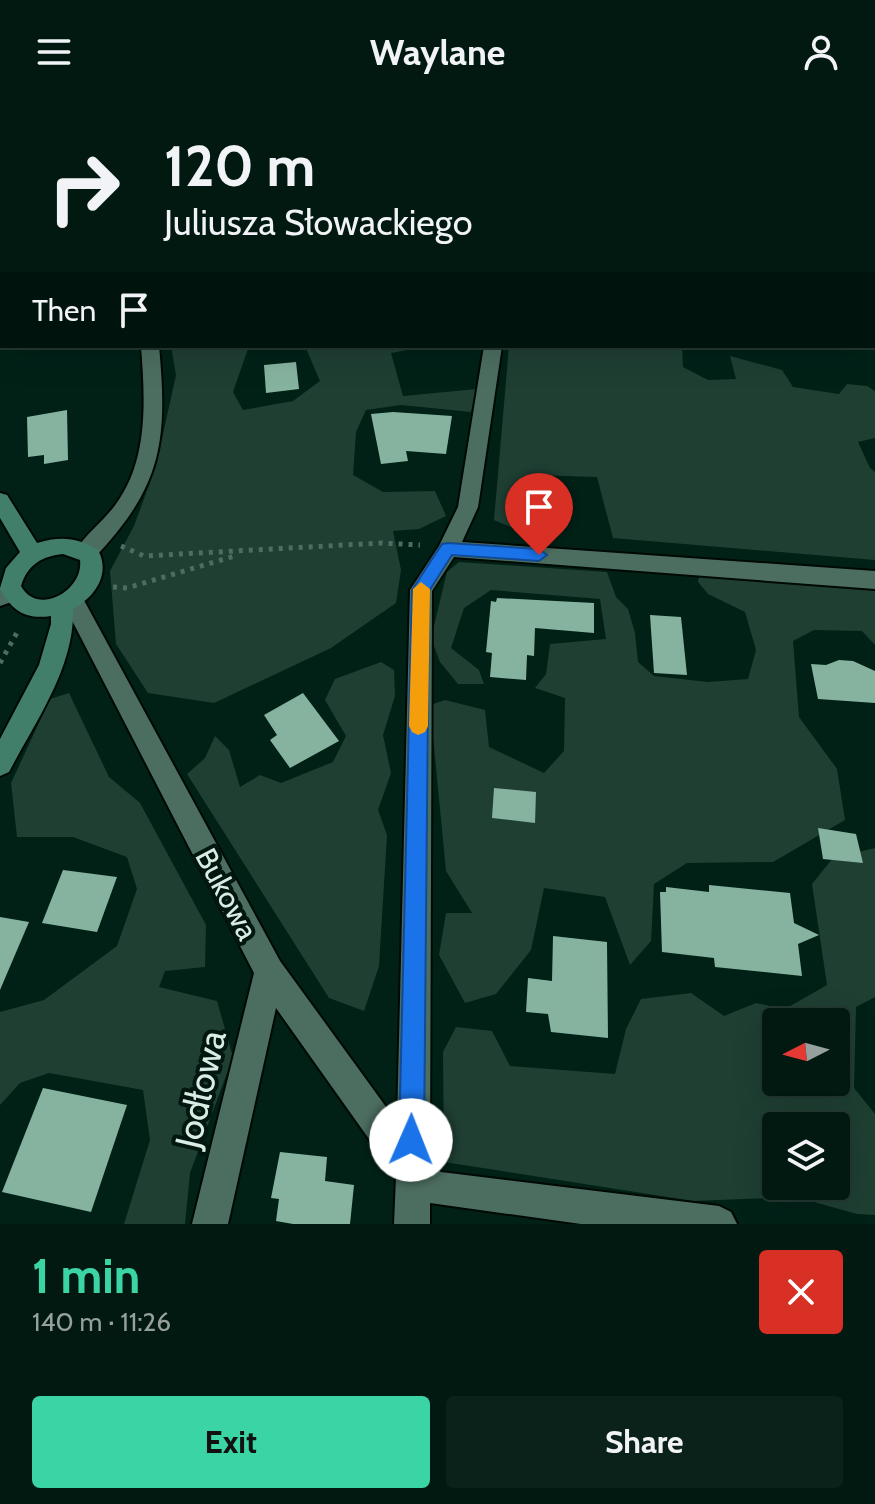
<!DOCTYPE html>
<html lang="en">
<head>
<meta charset="utf-8">
<style>
  :root { --surface:#011911; --page:#0b221a; --text:#f1f3f6; --muted:#96a09f; --line:#233831; --accent:#3bd4a4 }
  body { margin:0; font-family:Cabin,sans-serif; background:var(--page); color:var(--text); height:100vh; display:flex; flex-direction:column; font-size:30px; white-space:nowrap }
  * { box-sizing:border-box; margin:0 }
  p { font-size:26px; color:var(--muted) }
  .icon { flex:none; width:44px; height:44px; fill:none; stroke:currentColor; stroke-width:2; stroke-linecap:round; stroke-linejoin:round }
  .map { position:relative; height:1120px; overflow:hidden }
  .drawer { display:flex; flex-direction:column; background:var(--surface); flex:1 }
  .drawer>* { flex:none }
  .hud { position:absolute; left:0px; top:0px; width:876px; height:244px; box-shadow:0 8px 32px #0002,0 0 0 2px var(--line); background:#011911; color:var(--text); overflow:hidden }
  .needle { width:52px; rotate:264deg }
  .controls { position:absolute; left:762px; top:904px; display:grid; gap:16px }
  .controls a { display:grid; place-items:center; width:88px; height:88px; border-radius:8px; background:var(--surface); box-shadow:0 8px 32px #0002,0 0 0 2px var(--line); font-size:40px }
  .pin { position:absolute; display:grid; place-items:center; width:68px; height:68px; color:#fff; margin:-82px -34px; border-radius:50% 50% 50% 0; rotate:-45deg; box-shadow:0 0 8px #0007 }
  .pin .icon { rotate:45deg }
  .me { position:absolute; width:88px; margin:-44px; rotate:1deg; stroke-linejoin:round; filter:drop-shadow(0 0 6px #0008) }
  .turn { display:flex; align-items:center; gap:28px; height:168px; padding:0 32px; font-size:36px }
  .turn .icon { width:104px; height:104px; stroke-width:2.5 }
  .turn b { display:block; font-size:56px; line-height:68px }
  .then { display:flex; align-items:center; height:76px; padding:0 32px; background:#0003; gap:16px; font-size:30px }
  .round { display:grid; place-items:center; flex:none; width:84px; height:84px; border-radius:8px; background:var(--page) }
  .overview { display:flex; align-items:center; justify-content:space-between; height:136px; padding:0 32px }
  h1 { font-size:48px; font-weight:800; line-height:60px; color:var(--accent) }
  .button { display:flex; gap:16px; margin-top:auto; padding:16px 32px }
  .button a { flex:1; height:92px; border-radius:8px; background:var(--accent); color:#111; font-size:32px; font-weight:800; line-height:92px; text-align:center }
  .button a+a { background:var(--page); color:var(--text) }
  header { display:flex; justify-content:space-between; align-items:center; height:104px; padding:0 32px; background:var(--surface); font-size:36px; font-weight:800 }
  .map>svg:first-child { display:block }
  .green { fill:#1f3f33; fill-rule:evenodd }
  .building { fill:#86b3a0 }
  .lines { fill:none; stroke-linecap:round; stroke-linejoin:round }
  .street-casing { stroke:#000904; stroke-width:4 }
  .secondary-casing { stroke:#000904; stroke-width:4 }
  .path-far1 { stroke:#506b61; stroke-width:3; stroke-dasharray:2 4; stroke-linecap:butt }
  .path { stroke:#506b61; stroke-width:5; stroke-dasharray:4 6; stroke-linecap:butt }
  .street { fill:#4c6e60; fill-rule:evenodd }
  .secondary { fill:#427f6a; fill-rule:evenodd }
  .route { fill:#1a73e8; stroke:#114b97; stroke-width:2 }
  .slow { fill:#f59e0b }
  .labels { text-anchor:middle; dominant-baseline:central; stroke-width:8; stroke-linejoin:round; paint-order:stroke }
  .street-label { font-size:30px; fill:#daede4; stroke:#01170f }
  .near-street-label { font-size:36px; fill:#daede4; stroke:#01170f }
</style>
</head>
<body>
<header><svg class="icon" aria-label="menu" viewBox="0 0 24 24"><path d="M4 6h16M4 12h16M4 18h16"/></svg>Waylane<svg class="icon" aria-label="person" viewBox="0 0 24 24"><circle cx="12" cy="8" r="4"/><path d="M4 21q1-7 8-7t8 7"/></svg></header>
<div class="map">
<svg width="875" height="1120" viewBox="0 0 875 1120">
  <rect width="100%" height="100%" fill="#012117"/>
  <g class="green">
    <polygon points="258,0 875,0 875,168 874,2"/>
    <polygon points="171,242 249,242 233,288 243,306 293,297 320,277 305,242 428,242 391,249 403,292 477,285 471,308 401,301 366,306 356,328 353,371 383,388 435,387 446,412 419,425 393,427 401,466 396,499 331,544 214,599 148,589 116,540 110,467 134,422 156,362 176,271"/>
    <polygon points="509,242 682,242 683,263 708,276 736,275 730,252 782,266 793,283 839,290 847,280 867,282 875,287 875,334 858,338 870,364 875,368 875,456 613,434 597,373 534,371 518,426 494,416"/>
    <polygon points="459,458 607,468 616,493 628,505 635,529 638,558 654,572 708,578 748,575 756,546 745,508 708,490 698,478 700,466 875,486 875,541 862,527 814,526 793,537 799,613 837,665 845,716 773,758 687,759 654,780 651,837 630,861 605,793 544,784 531,846 496,890 465,899 439,851 446,809 472,809 446,767 430,601 445,596 485,606 489,643 544,669 564,647 565,594 535,584 546,570 550,540 606,535 600,495 491,486 464,504 451,544 479,566 484,580 458,580 440,558 431,534 447,468"/>
    <polygon points="381,558 394,566 395,592 383,631 391,669 378,706 387,731 379,862 364,907 329,894 187,670 205,654 215,632 229,646 240,683 260,671 281,679 333,658 346,632 325,596 335,575"/>
    <polygon points="69,589 109,673 140,699 206,821 205,863 165,867 159,883 217,897 233,953 190,1069 185,1120 124,1120 150,1036 143,986 49,969 20,979 0,1001 0,908 44,896 117,842 137,785 127,753 73,733 17,733 11,679 50,595"/>
    <path d="M875 744V893L856 903 854 984 875 1010V1111L857 1110 796 1093 693 1097 444 1058 443 948 456 923 492 927 510 962 615 970 626 925 641 895 691 889 724 912 756 899 785 905 827 881 812 780 833 754ZM776 918H836V978H776ZM776 1022H836V1082H776Z"/>
  </g>
  <g class="building">
    <polygon points="296,258 299,285 266,289 264,261"/>
    <polygon points="67,306 68,356 44,360 44,351 28,353 27,313"/>
    <polygon points="393,308 452,312 446,350 406,347 408,357 381,360 371,310"/>
    <polygon points="497,494 594,499 594,529 535,524 534,552 527,551 526,576 490,573 492,549 486,548 491,497 496,498"/>
    <polygon points="650,511 681,513 687,571 654,569"/>
    <polygon points="839,556 853,557 875,567 875,599 818,595 811,560 826,561"/>
    <polygon points="303,589 339,637 290,664 270,636 277,631 264,611"/>
    <polygon points="494,684 536,688 535,719 492,714"/>
    <polygon points="818,724 856,730 863,759 823,755"/>
    <polygon points="63,766 117,773 97,828 42,819"/>
    <polygon points="709,781 790,789 794,819 819,831 798,840 802,872 715,863 714,854 662,848 660,788 666,788 666,783 709,788"/>
    <polygon points="0,813 29,818 0,886"/>
    <polygon points="553,832 607,838 608,934 551,928 548,910 526,908 528,874 552,877"/>
    <polygon points="43,984 127,1001 91,1108 2,1088"/>
    <polygon points="280,1048 327,1053 325,1077 354,1081 350,1120 293,1120 276,1117 279,1095 271,1094"/>
  </g>
  <g class="lines">
    <g class="street-casing">
      <g id="street">
        <rect x="119" y="0" width="12" height="2"/>
        <rect x="874" y="164" width="1" height="10"/>
        <path d="M141 242H159C168 337 162 383 94 454H78L75 448C85 430 104 417 116 400 149 355 145 295 141 242Z"/>
        <polygon points="484,242 502,242 478,403 462,438 875,467 875,485 454,453 432,487 430,1059 441,1068 719,1102 731,1108 737,1120 581,1120 430,1099 430,1120 394,1120 396,1073 276,904 228,1120 192,1120 254,869 61,495 64,489 72,486 80,489 280,857 397,1018 410,486 439,442 458,403"/>
        <polygon points="12,480 20,483 23,489 20,495 0,502 0,484"/>
      </g>
    </g>
    <g class="secondary-casing">
      <path id="secondary" d="M0 389 7 391 37 439C60 432 77 433 98 446 111 470 95 493 73 505 75 563 35 618 9 668L0 672V635L39 561 51 520V512C25 516 11 506 0 484L6 464 20 448 0 414ZM63 450 80 456C84 486 38 513 21 482 27 461 42 452 63 450Z"/>
    </g>
    <polyline class="path-far1" points="866,2 871,0"/>
    <g class="path">
      <polyline points="121,442 144,452 381,439 420,441"/>
      <polyline points="113,483 127,484 238,451"/>
      <polyline points="0,559 19,525"/>
    </g>
    <use href="#street" class="street"/>
    <use href="#secondary" class="secondary"/>
  </g>
  <polygon class="route" points="448,439 539,445 547,451 539,457 452,451 429,487 424,1036 420,1045 411,1048 402,1045 399,1036 412,486 442,440"/>
  <polygon class="slow" points="421,478 430,485 428,622 425,628 418,631 412,628 409,622 413,485"/>
  <g class="labels">
    <g class="street-label">
      <text transform="translate(227 790) rotate(62)">Bukowa</text>
    </g>
    <g class="near-street-label">
      <text transform="translate(200 985) rotate(-77)">Jodłowa</text>
    </g>
  </g>
</svg>
<div class="controls">
<a><svg class="needle" viewBox="-14 -14 28 28"><path d="M0-13l5 13h-10z" fill="#e53935"/><path d="M0 13l5-13h-10z" fill="#96a09f"/></svg></a>
<a><svg class="icon" aria-label="layers" viewBox="0 0 24 24"><path d="M12 4l9 5-9 5-9-5zM3 14l9 5 9-5"/></svg></a>
</div>
<div class="pin" style="left:539px;top:451px;background:#d93025"><svg class="icon" aria-label="arrive" viewBox="0 0 24 24"><path d="M6 21V4h12l-3 4 3 4H6"/></svg></div>
<svg class="me" style="left:411px;top:1036px" viewBox="-20 -20 40 40"><circle r="19" fill="#fff"/><path d="M0-13L10 11 0 6-10 11z" fill="#1a73e8"/></svg>
<div class="hud">
<div class="turn"><svg class="icon" aria-label="right" viewBox="0 0 24 24"><path d="M7 20v-9h11M14 6l5 5-5 5"/></svg><div><b>120 m</b>Juliusza Słowackiego</div></div>
<div class="then">Then<svg class="icon" aria-label="arrive" viewBox="0 0 24 24"><path d="M6 21V4h12l-3 4 3 4H6"/></svg></div>
</div>
</div>
<section class="drawer">
<div class="overview"><div><h1>1 min</h1><p>140 m · 11:26</p></div><a class="round" style="background:#d93025;color:#fff"><svg class="icon" aria-label="close" viewBox="0 0 24 24"><path d="M6 6l12 12M18 6L6 18"/></svg></a></div>
<div class="button"><a>Exit</a><a>Share</a></div>
</section>
</body>
</html>
